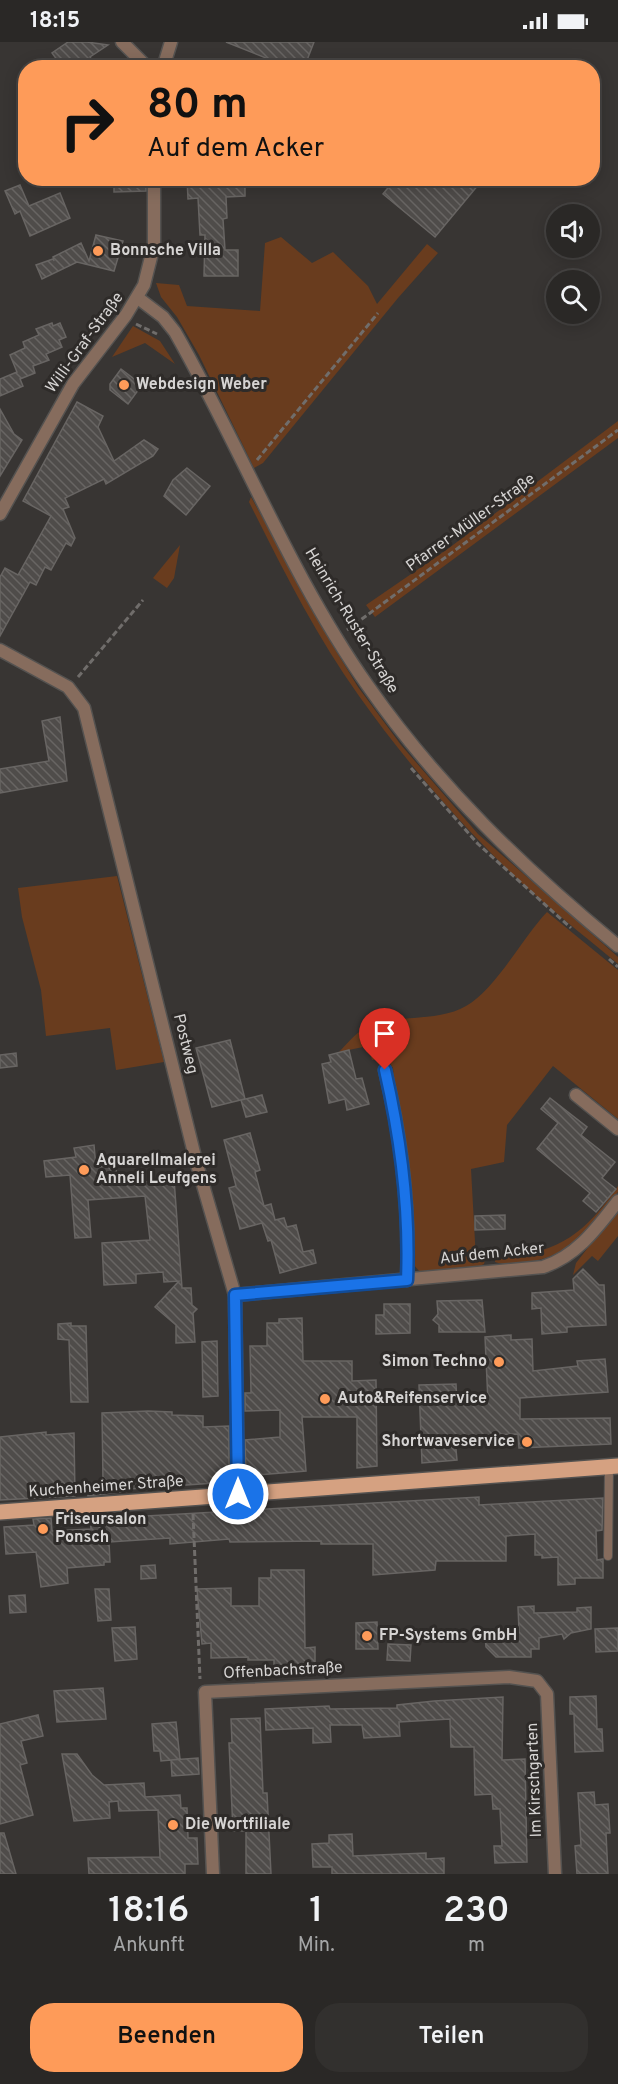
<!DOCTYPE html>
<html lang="de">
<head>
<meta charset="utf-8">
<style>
  :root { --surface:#2a2826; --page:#32302e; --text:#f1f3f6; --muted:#a5a6a7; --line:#464443; --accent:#fe9b59 }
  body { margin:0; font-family:Overpass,sans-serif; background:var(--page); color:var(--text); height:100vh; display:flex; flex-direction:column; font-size:22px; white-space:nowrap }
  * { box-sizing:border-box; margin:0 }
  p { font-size:20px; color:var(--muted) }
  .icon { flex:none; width:33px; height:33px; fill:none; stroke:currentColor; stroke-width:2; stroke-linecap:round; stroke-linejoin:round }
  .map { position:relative; height:1832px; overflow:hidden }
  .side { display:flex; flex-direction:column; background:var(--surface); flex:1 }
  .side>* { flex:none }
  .hud { position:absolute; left:18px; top:18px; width:582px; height:126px; border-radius:24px; box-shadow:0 3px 15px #0003,0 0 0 2px var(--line); background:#fe9b59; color:#111; overflow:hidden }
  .tools { position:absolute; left:546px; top:162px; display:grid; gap:12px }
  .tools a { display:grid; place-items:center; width:54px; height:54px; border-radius:50%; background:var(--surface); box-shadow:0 3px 15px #0003,0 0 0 2px var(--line); font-size:30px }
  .pin { position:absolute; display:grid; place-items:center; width:51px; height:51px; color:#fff; margin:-62px -26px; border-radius:50% 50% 50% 0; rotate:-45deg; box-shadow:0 0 6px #0007 }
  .pin .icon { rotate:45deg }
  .me { position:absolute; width:66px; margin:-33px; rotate:0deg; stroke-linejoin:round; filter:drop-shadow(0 0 4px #0008) }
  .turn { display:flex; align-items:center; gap:21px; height:126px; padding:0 30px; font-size:27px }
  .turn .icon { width:78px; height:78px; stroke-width:2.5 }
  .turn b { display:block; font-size:42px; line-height:51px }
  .eta { display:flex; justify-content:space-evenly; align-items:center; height:102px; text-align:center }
  .eta b { font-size:36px; font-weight:600; line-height:42px }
  .primary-button { display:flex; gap:12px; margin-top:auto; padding:12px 30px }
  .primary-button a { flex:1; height:69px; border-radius:24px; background:var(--accent); color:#111; font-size:24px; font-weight:600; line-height:69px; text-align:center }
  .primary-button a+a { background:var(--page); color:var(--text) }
  .status { display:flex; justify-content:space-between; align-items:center; height:42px; padding:0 30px; background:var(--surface); direction:ltr }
  .status svg { height:16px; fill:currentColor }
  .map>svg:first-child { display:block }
  .green { fill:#693c1e }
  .building { fill:url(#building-back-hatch); stroke:#686563; stroke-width:1.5 }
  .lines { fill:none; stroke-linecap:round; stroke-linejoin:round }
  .service-casing { stroke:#545250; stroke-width:10 }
  .minor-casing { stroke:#545250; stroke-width:15 }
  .primary-casing { stroke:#545250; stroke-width:18 }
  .path { stroke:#706d6b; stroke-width:3; stroke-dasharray:6 3; stroke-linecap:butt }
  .service { stroke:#866c5d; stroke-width:8 }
  .minor { stroke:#866c5d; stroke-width:12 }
  .primary { stroke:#d5a181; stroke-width:15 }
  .route-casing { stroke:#114b97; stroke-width:15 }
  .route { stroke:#1a73e8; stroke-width:10 }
  .poi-dot { fill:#fe9b59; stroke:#2e2b29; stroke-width:2 }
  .labels { text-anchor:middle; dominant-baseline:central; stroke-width:6; stroke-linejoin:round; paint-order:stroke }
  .poi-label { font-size:16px; font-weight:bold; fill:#d6d4d3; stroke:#2e2b29; text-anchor:start }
  .street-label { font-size:16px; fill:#d6d4d3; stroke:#2e2b29 }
</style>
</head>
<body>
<div class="status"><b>18:15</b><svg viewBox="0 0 49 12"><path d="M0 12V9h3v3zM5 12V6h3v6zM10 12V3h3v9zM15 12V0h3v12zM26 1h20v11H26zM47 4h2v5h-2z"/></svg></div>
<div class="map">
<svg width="618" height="1832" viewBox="0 0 618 1832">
  <defs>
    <pattern id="building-back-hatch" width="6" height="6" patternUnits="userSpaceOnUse" patternTransform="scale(1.5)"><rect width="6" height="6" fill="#4f4c4a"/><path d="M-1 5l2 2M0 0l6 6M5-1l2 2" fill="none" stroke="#686563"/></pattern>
  </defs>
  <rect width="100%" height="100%" fill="#383533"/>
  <g class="green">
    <polygon points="281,195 312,221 333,210 368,244 377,262 427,202 438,211 398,256 263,421 254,426 199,313 177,275 161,255 156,241 179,243 187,264 260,269 265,201"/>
    <polygon points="133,284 160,299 175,322 145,301 112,315"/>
    <polygon points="618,379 618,396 375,575 366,563 449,506"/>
    <path d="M251 455 336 609 358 645 401 703 478 792 618 915V922C581 891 542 861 507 827 453 774 403 716 359 654 316 594 282 526 249 460Z"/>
    <polygon points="180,503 174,536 167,546 153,536"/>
    <polygon points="117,834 164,1020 116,1028 110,986 46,994 41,948 22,875 18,846"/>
    <path d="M547 870 618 928V1077L553 1024 507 1083 504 1120 471 1127 476 1218H485L484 1222 476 1226 420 1230 413 1222 393 1026 387 1016 372 1018 368 1004 339 1010C346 1003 354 993 362 988 389 970 436 982 466 964 495 948 523 895 547 870Z"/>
    <path d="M618 1144V1150C590 1186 567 1219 518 1221 511 1221 502 1223 495 1220V1217C556 1211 582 1196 618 1144Z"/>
    <polygon points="618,1167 618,1194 598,1219 592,1214 573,1233 576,1221"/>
  </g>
  <g class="building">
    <polygon points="68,0 87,0 108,3 90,15 92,18 82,26 63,26 52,11"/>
    <polygon points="226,0 314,0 304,26 291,26"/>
    <polygon points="114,136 146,136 146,149 114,150"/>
    <polygon points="187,136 245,136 245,154 226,155 227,176 223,177 225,208 238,208 238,234 204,234 205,193 200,193 198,156 188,157"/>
    <polygon points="396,136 484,136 435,195 383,152"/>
    <polygon points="20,143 29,164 60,151 70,176 30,194 20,169 15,172 5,149"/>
    <polygon points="96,193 123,199 114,229 77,220 42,237 36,223 53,217 54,219 53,215 81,201 89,219"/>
    <polygon points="52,281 53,284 60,281 66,295 59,298 62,305 46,312 49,318 33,324 35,331 20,337 23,344 0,354 0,337 17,330 10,313 25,306 23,300 39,293 36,287"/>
    <polygon points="121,327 142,343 128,362 110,348 110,342"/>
    <polygon points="77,360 103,374 98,385 114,419 144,398 158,407 153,414 106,442 104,437 65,456 69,465 63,467 75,496 71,504 66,501 51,528 45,525 36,543 30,540 0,594 0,535 5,526 18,533 51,474 23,459"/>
    <polygon points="0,367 14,392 22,398 0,434"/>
    <polygon points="187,426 210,444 186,473 164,454 173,438"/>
    <polygon points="60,675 67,739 0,751 0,727 49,719 42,679"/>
    <polygon points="230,998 245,1057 212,1065 196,1006"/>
    <polygon points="349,1008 356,1037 362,1036 369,1062 347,1068 345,1057 329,1061 322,1022 331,1020 329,1013"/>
    <polygon points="16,1011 17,1024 0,1026 0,1013"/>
    <polygon points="262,1053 267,1070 246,1075 241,1058"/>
    <polygon points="550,1056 587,1085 581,1093 615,1120 602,1136 616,1147 596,1170 583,1159 590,1151 537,1107 558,1081 541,1067"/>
    <polygon points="250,1091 260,1128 255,1130 264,1164 271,1162 275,1178 284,1176 287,1185 296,1183 303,1210 313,1208 316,1221 280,1231 271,1198 268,1199 262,1181 240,1187 229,1146 236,1144 224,1098"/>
    <polygon points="94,1103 96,1125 116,1123 117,1140 122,1139 122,1142 174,1137 182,1246 191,1246 192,1263 197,1267 193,1271 195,1300 176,1301 176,1283 155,1265 179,1239 164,1240 163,1230 136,1232 136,1241 104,1243 102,1201 150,1198 145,1154 88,1158 91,1195 75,1196 70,1133 46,1135 44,1119 76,1115 74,1106"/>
    <polygon points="505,1173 505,1187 475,1188 475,1174"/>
    <polygon points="583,1227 599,1243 604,1243 606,1283 567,1285 567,1290 542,1292 541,1266 532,1267 532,1251 574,1248 573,1237"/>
    <polygon points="482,1258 485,1290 439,1290 439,1283 433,1278 438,1272 437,1259"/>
    <polygon points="384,1262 410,1262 410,1291 376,1292 376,1273 384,1273"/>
    <polygon points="302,1276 303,1319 352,1319 352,1339 376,1338 377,1424 357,1426 357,1375 302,1375 306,1429 246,1434 245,1398 280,1395 280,1368 245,1369 245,1351 251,1351 250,1304 267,1304 267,1281 279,1281 279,1277"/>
    <polygon points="71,1281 71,1284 86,1284 88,1360 71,1360 69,1298 58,1297 58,1282"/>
    <polygon points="511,1293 511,1298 532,1297 533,1329 578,1324 577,1319 605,1317 608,1350 520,1356 520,1377 610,1376 611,1402 519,1406 518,1392 474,1393 474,1396 455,1397 457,1418 422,1421 419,1343 456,1342 457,1361 488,1360 485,1295"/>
    <polygon points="217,1299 218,1354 203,1355 202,1300"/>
    <polygon points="148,1369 172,1370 172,1373 203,1374 203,1385 229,1384 229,1440 129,1447 129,1449 88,1454 87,1441 103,1440 102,1371"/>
    <polygon points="46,1390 46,1393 74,1391 75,1454 0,1458 0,1395"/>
    <polygon points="479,1455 479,1463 603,1456 602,1488 596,1489 597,1518 603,1517 603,1536 575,1536 575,1542 558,1543 558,1515 542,1516 542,1513 535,1513 535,1492 506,1494 506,1519 436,1519 435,1528 373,1533 373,1502 321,1502 321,1499 230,1500 229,1497 170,1502 170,1496 109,1500 110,1520 104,1520 104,1523 67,1526 68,1541 41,1545 36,1510 6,1512 4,1485 34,1483 33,1477 51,1476 52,1489 91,1487 90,1473 111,1472 111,1476"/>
    <polygon points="155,1523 156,1536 141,1537 141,1524"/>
    <polygon points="271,1528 304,1528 305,1606 315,1605 315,1623 274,1623 274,1618 248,1618 248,1615 211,1616 211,1601 202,1602 197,1547 231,1546 231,1564 259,1564 259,1536 271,1536"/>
    <polygon points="95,1547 109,1547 111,1578 98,1579"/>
    <polygon points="25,1553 26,1570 10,1571 9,1554"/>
    <polygon points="534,1564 534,1571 577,1570 577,1566 591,1565 591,1587 571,1591 564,1597 562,1592 539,1596 539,1607 531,1607 531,1615 496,1615 486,1605 485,1594 519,1589 518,1565"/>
    <polygon points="377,1580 378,1607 356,1607 356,1581"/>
    <polygon points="135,1585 137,1617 115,1619 112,1586"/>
    <polygon points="618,1586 618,1609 596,1610 595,1587"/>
    <polygon points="388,1602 411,1603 410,1619 387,1618"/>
    <polygon points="103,1646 106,1677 57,1680 54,1649"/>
    <polygon points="596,1654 597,1687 602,1687 603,1709 575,1710 574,1672 570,1672 570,1655"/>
    <polygon points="503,1655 502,1718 525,1717 527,1820 495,1821 494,1804 502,1804 500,1767 493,1767 492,1752 475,1753 474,1705 451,1705 450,1677 399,1680 400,1694 364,1696 362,1683 330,1683 331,1700 313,1701 313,1686 266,1688 265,1667 329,1664 330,1667 397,1666 397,1663 434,1659"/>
    <polygon points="38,1673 43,1694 21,1699 27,1721 20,1723 33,1773 0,1782 0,1682"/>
    <polygon points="260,1676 263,1751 267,1751 271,1832 246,1832 246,1789 233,1789 229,1701 232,1701 231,1677"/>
    <polygon points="176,1680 180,1717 171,1718 198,1716 199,1732 172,1734 171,1718 161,1719 160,1709 154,1709 152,1682"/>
    <polygon points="62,1712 77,1712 92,1733 104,1743 144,1741 145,1755 180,1753 181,1766 187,1766 188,1796 197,1796 198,1822 185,1822 185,1832 89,1832 88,1816 160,1815 158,1768 119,1769 118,1759 109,1760 110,1776 74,1779"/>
    <polygon points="594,1750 595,1763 608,1762 610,1791 606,1791 608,1832 577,1832 575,1804 581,1803 578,1751"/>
    <polygon points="0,1791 4,1791 16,1832 0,1832"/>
    <polygon points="352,1792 353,1814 426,1811 426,1817 444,1816 444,1832 332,1832 332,1825 313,1825 312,1802 329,1801 329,1793"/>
  </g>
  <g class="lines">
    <g class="service-casing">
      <polyline id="service" points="608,1514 609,1425"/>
    </g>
    <g class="minor-casing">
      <g id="minor">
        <polyline points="122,0 148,26"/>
        <polyline points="163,26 171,0"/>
        <path d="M138 256 163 275 175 290C241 406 291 535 368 644 438 744 524 827 618 904"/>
        <polyline points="0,472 73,342 126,273 144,243 154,203 154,136"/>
        <polyline points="0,608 68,645 84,666 196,1119 235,1253 238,1452"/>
        <path d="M385 1028C402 1098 410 1166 407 1238"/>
        <polyline points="576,1053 618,1087"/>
        <path d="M235 1253 543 1225C577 1214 597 1186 618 1159"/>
        <polyline points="213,1832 205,1650 509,1635 537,1639 547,1652 555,1832"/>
      </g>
    </g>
    <g class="primary-casing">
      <polyline id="primary" points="0,1470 618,1424"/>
    </g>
    <g class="path">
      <polyline points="136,282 157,292"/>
      <polyline points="257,418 378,271"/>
      <polyline points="347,588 618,388"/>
      <polyline points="78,635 143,558"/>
      <polyline points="411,726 478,802 571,886"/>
      <polyline points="609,917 618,925"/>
      <polyline points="193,1472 200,1637"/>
    </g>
    <use href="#service" class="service"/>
    <use href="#minor" class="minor"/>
    <use href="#primary" class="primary"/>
  </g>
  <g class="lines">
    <g class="route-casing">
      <path id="route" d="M238 1452 235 1253 407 1238C410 1166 401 1098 385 1028"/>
    </g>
    <use href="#route" class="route"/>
  </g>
  <g class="poi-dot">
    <circle cx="98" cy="209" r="6"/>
    <circle cx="124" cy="343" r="6"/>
    <circle cx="84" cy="1128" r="6"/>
    <circle cx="499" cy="1320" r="6"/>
    <circle cx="325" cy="1357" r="6"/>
    <circle cx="527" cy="1400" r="6"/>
    <circle cx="43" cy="1487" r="6"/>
    <circle cx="367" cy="1594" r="6"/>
    <circle cx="173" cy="1783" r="6"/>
  </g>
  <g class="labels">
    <g class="poi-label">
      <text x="110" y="209">Bonnsche Villa</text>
      <text x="136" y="343">Webdesign Weber</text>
      <text x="96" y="1119">Aquarellmalerei<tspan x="96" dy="18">Anneli Leufgens</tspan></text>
      <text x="487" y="1320" text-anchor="end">Simon Techno</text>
      <text x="337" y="1357">Auto&amp;Reifenservice</text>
      <text x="515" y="1400" text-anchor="end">Shortwaveservice</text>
      <text x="55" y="1478">Friseursalon<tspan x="55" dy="18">Ponsch</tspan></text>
      <text x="379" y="1594">FP-Systems GmbH</text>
      <text x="185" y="1783">Die Wortfiliale</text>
    </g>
    <g class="street-label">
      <text transform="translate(85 301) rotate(-54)">Willi-Graf-Straße</text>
      <text transform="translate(471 481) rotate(-36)">Pfarrer-Müller-Straße</text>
      <text transform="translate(351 579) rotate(59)">Heinrich-Ruster-Straße</text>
      <text transform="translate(185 1002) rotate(76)">Postweg</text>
      <text transform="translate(492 1212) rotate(-6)">Auf dem Acker</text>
      <text transform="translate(106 1445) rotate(-4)">Kuchenheimer Straße</text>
      <text transform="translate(283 1629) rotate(-3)">Offenbachstraße</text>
      <text transform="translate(535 1738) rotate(-92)">Im Kirschgarten</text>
    </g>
  </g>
</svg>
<div class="tools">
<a><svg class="icon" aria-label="sound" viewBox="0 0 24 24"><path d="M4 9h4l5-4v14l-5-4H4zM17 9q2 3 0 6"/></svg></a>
<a><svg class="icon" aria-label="search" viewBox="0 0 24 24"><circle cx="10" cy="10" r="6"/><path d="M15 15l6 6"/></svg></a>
</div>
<div class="pin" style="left:385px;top:1028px;background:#d93025"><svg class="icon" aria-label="arrive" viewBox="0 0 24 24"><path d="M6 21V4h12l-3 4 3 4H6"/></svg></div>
<svg class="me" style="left:238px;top:1452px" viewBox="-20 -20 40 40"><circle r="17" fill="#1a73e8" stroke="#fff" stroke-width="3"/><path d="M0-11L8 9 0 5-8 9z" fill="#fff"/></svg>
<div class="hud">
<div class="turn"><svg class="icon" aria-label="right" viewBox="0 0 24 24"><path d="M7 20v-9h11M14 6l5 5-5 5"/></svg><div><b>80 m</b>Auf dem Acker</div></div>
</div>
</div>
<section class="side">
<div class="eta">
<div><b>18:16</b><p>Ankunft</p></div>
<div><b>1</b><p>Min.</p></div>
<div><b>230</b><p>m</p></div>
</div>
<div class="primary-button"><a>Beenden</a><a>Teilen</a></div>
</section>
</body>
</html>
